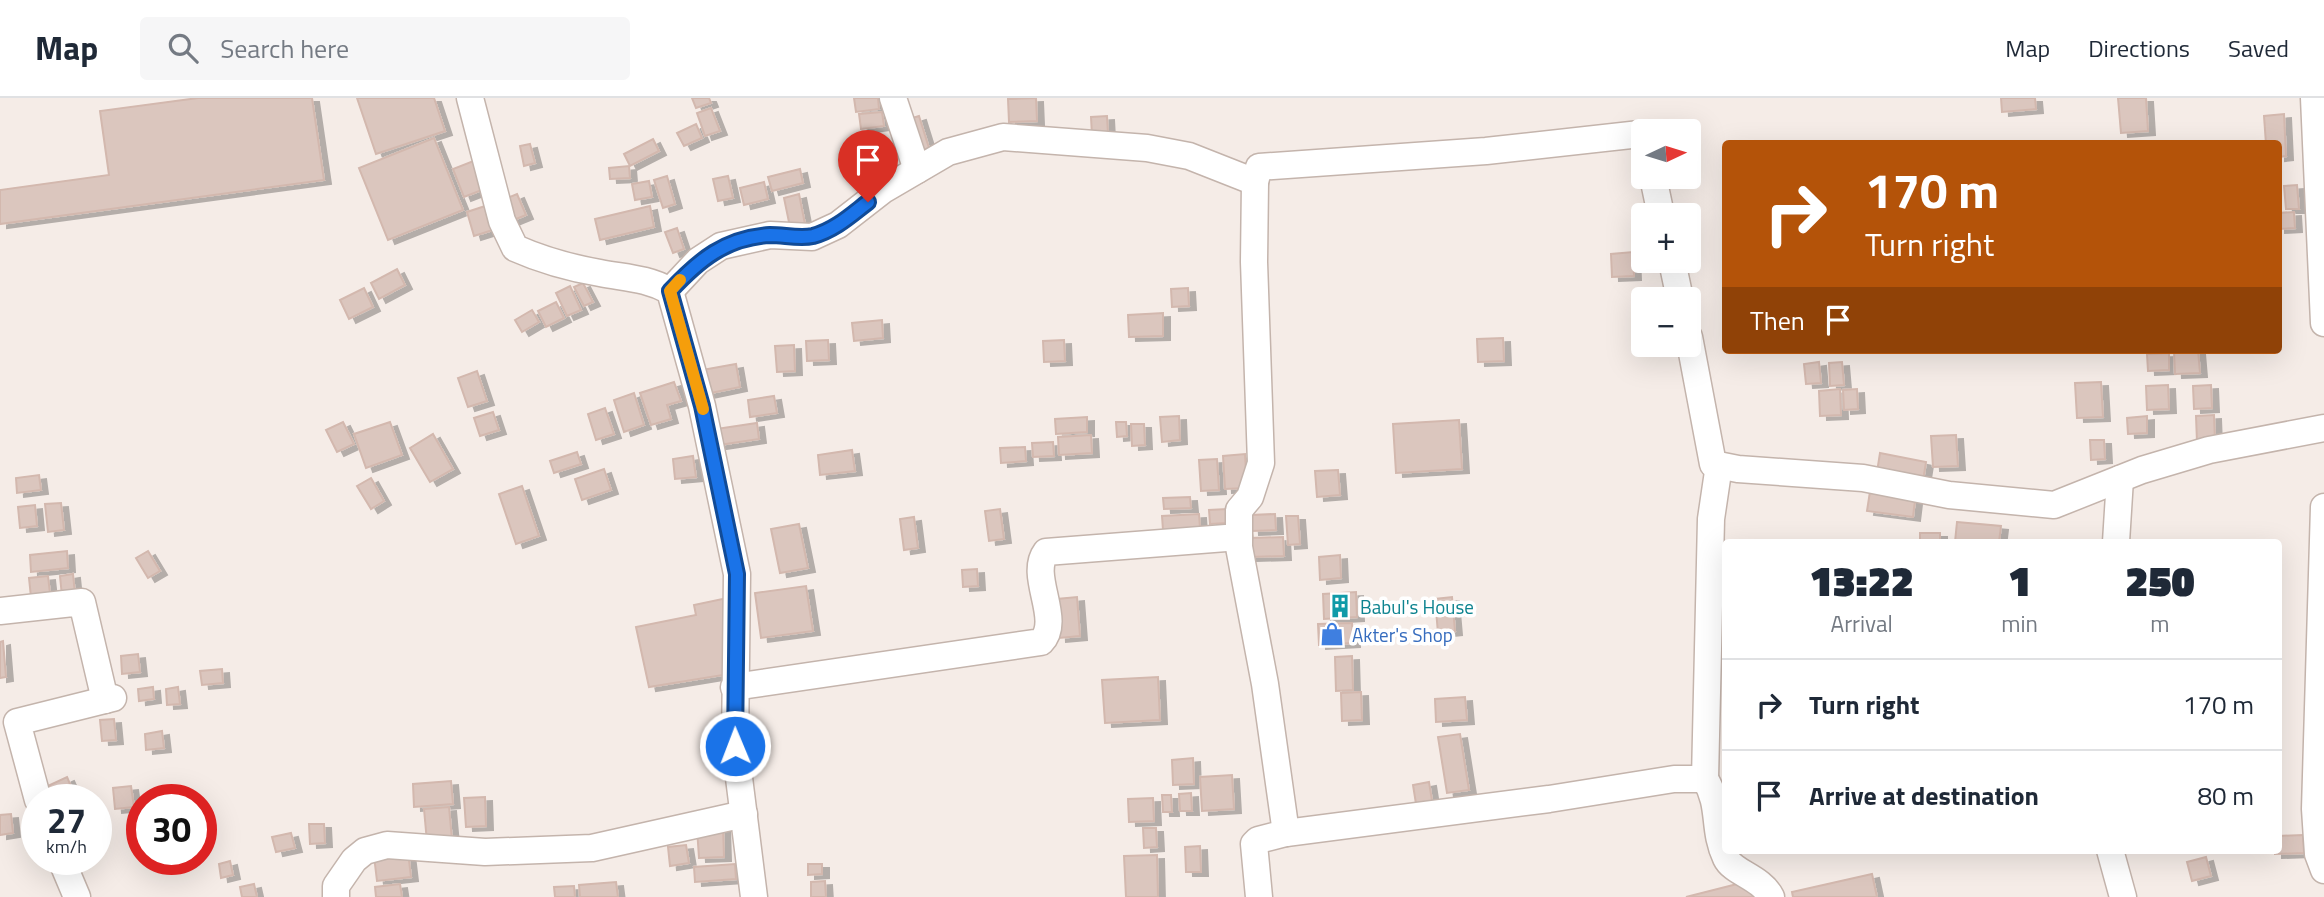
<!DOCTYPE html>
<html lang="en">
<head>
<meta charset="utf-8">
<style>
  :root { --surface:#fff; --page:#f6f6f7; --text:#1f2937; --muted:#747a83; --line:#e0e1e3 }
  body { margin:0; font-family:"Titillium Web",sans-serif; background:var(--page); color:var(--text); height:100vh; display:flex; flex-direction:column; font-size:26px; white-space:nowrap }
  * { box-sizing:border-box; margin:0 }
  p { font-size:23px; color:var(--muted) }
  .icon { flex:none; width:38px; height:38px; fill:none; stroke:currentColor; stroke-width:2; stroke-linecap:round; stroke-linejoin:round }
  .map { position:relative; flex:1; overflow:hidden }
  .details { position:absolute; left:1722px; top:441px; width:560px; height:315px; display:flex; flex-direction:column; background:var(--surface); border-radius:7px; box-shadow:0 7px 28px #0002 }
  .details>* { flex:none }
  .banner { position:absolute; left:1722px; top:42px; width:560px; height:214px; border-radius:7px; box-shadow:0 7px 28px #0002; background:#b45309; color:#fff; overflow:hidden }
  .needle { width:46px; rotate:86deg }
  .buttons { position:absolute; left:1631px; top:21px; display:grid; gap:14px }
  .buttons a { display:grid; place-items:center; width:70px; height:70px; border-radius:7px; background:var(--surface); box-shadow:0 7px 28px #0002; font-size:35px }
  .speed { position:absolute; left:21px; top:686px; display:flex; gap:14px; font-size:35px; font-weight:700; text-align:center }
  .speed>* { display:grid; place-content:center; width:91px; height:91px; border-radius:50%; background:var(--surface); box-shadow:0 7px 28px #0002; line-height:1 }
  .speed small { font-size:18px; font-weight:400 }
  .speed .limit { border:10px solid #d22; background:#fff; color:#111 }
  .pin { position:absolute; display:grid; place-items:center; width:60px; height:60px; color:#fff; margin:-72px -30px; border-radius:50% 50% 50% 0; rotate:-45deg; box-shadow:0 0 7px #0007 }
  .pin .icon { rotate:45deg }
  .me { position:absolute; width:77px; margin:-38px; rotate:359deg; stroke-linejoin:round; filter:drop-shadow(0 0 5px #0008) }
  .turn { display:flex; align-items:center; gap:24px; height:147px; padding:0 28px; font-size:32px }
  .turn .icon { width:91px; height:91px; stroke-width:2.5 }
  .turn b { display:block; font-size:49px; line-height:60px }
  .then { display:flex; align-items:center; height:66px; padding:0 28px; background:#0003; gap:14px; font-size:26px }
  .eta { display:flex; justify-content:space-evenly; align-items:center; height:119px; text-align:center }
  .eta b { font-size:42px; font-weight:800; line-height:49px }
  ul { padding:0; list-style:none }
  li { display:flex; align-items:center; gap:21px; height:91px; padding:0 28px; border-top:2px solid var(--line) }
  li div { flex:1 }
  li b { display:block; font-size:26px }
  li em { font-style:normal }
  header { display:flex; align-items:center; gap:42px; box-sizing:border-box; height:98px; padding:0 35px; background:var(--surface); border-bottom:2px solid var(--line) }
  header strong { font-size:33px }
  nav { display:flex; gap:38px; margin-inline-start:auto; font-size:24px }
  .search { width:490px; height:63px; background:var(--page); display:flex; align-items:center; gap:18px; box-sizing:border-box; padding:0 24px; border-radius:7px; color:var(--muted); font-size:26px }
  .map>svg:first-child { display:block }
  .building { fill:#dbc6be; stroke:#d3b8ae; stroke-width:2; filter:url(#shadow) }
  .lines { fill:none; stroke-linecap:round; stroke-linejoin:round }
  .minor-casing { stroke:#c4b4ac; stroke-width:29 }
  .minor { stroke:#fff; stroke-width:26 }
  .route-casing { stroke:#114b97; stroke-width:18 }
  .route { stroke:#1a73e8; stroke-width:12 }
  .slow { stroke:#f59e0b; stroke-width:12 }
  .labels { text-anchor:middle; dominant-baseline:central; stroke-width:7; stroke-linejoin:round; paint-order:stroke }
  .culture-label { font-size:19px; fill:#0d838f; stroke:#fff; text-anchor:start }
  .shop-label { font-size:19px; fill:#366cbe; stroke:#fff; text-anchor:start }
</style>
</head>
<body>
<header>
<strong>Map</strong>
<div class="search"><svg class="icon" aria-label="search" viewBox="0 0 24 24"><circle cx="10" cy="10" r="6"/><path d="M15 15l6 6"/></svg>Search here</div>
<nav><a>Map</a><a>Directions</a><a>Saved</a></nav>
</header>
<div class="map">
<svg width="2324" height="799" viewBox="0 0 2324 799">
  <defs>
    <filter id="shadow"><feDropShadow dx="7" dy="4" stdDeviation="0" flood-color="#0004"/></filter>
  </defs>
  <rect width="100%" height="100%" fill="#f5ece7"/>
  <g class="building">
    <polygon points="198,0 312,0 324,82 0,126 0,92 109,77 100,13"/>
    <polygon points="357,0 434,0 445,33 376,56"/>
    <polygon points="692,0 709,0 711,5 696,10"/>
    <polygon points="854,0 878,0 879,11 856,14"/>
    <polygon points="1036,0 1037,23 1009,24 1008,1"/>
    <polygon points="2001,0 2035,0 2036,11 2002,14"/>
    <polygon points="2118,0 2146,0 2148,33 2121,35"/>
    <polygon points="711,10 720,33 705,38 697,15"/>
    <polygon points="882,14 884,28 861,31 859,16"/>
    <polygon points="2284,16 2286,58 2278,59 2278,46 2266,46 2264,18"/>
    <polygon points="919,18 929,50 916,54 906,22"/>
    <polygon points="1107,18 1108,36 1092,37 1091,19"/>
    <polygon points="696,26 702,40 684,48 677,35"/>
    <polygon points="434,40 463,112 388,142 359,70"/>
    <polygon points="653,41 659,53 630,68 624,56"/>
    <polygon points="530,46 535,65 524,68 520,48"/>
    <polygon points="476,62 487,90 464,99 453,71"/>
    <polygon points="629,68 630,80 610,81 609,70"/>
    <polygon points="800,71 803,85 772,93 768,79"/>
    <polygon points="667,78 675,106 663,110 654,82"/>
    <polygon points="728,78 733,100 718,103 713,81"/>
    <polygon points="649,83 652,99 635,102 632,86"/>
    <polygon points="764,84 768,101 744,107 740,90"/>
    <polygon points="2297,87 2299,111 2286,111 2284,88"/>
    <polygon points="517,96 526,117 509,124 500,103"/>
    <polygon points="799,96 805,126 790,129 784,100"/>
    <polygon points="491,106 499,130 474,138 467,114"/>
    <polygon points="650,108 654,129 600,142 595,121"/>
    <polygon points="2294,114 2295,130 2278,131 2278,115"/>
    <polygon points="677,130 684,151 673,155 665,134"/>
    <polygon points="1633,154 1634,178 1612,179 1611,156"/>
    <polygon points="397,171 405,187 379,201 371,185"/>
    <polygon points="583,185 593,204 584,208 574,189"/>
    <polygon points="570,188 581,212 567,218 556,195"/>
    <polygon points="364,190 373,209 349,221 340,202"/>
    <polygon points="1188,190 1189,208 1172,209 1171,191"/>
    <polygon points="556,204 564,220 546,229 538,213"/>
    <polygon points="532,212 539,224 522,234 515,222"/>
    <polygon points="1163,215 1163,238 1129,239 1128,217"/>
    <polygon points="882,222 883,240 854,243 852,225"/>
    <polygon points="1503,240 1504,263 1478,264 1477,241"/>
    <polygon points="828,242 829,262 807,263 806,243"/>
    <polygon points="1064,242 1065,263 1044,264 1043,243"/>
    <polygon points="794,247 795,273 777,274 775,248"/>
    <polygon points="2198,252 2200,275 2175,276 2174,253"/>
    <polygon points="2169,255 2169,272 2148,273 2147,256"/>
    <polygon points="1819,264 1821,285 1806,286 1804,266"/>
    <polygon points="1842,264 1844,287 1830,288 1829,265"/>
    <polygon points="736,266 740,289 706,296 702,272"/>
    <polygon points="477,273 487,303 468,309 458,280"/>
    <polygon points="674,284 681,303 667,307 671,321 651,327 640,295"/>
    <polygon points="2101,284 2103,319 2077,320 2075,285"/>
    <polygon points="2168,287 2169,311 2147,312 2146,288"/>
    <polygon points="2211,287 2212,310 2194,311 2193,288"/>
    <polygon points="1840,291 1841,317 1820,318 1819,293"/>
    <polygon points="1857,291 1858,311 1844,312 1843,292"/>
    <polygon points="634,295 644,327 624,334 614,302"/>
    <polygon points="774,298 777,315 750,319 748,302"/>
    <polygon points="605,310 614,336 596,342 588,316"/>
    <polygon points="493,314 499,332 480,338 474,320"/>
    <polygon points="2214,317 2215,343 2197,344 2196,318"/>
    <polygon points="1179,318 1180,342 1162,344 1160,319"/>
    <polygon points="2147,318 2147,335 2128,336 2127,320"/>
    <polygon points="1087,319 1087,334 1056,336 1055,321"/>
    <polygon points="1459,322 1462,371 1396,375 1393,326"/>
    <polygon points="343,324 354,346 337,354 326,332"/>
    <polygon points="390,324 402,357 366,370 354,336"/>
    <polygon points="1116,324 1126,324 1127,338 1117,339"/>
    <polygon points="757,325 759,341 719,347 716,331"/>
    <polygon points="1131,326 1144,326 1145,347 1132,348"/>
    <polygon points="433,336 453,371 430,384 410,350"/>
    <polygon points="1091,337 1092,355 1059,357 1058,339"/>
    <polygon points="1956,337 1958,368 1933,369 1931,338"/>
    <polygon points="2090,342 2104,342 2105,361 2091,362"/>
    <polygon points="1053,344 1054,358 1033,359 1032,345"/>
    <polygon points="1025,349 1026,363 1001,365 1000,350"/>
    <polygon points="852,352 855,373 820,377 818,357"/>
    <polygon points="577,354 581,366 554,375 550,363"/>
    <polygon points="1880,355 1926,364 1923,383 1877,374"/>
    <polygon points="1245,356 1247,390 1225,391 1223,358"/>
    <polygon points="693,358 696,379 675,381 673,361"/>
    <polygon points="1217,361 1219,392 1201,393 1199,362"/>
    <polygon points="604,371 611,392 582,402 575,381"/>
    <polygon points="1338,372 1340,397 1317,399 1315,373"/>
    <polygon points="39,377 41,392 17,395 16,380"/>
    <polygon points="371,380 384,403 371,411 357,388"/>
    <polygon points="1871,387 1916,394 1913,419 1867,413"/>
    <polygon points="522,388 539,438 516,446 499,396"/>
    <polygon points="1190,399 1191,410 1164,411 1163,400"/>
    <polygon points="61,405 64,432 48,434 45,406"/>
    <polygon points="35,407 37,428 20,430 18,409"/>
    <polygon points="1000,411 1004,441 989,443 985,413"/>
    <polygon points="1227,411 1227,425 1210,426 1209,412"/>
    <polygon points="1199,416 1200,430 1163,432 1162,418"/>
    <polygon points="1275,416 1276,432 1252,433 1251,417"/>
    <polygon points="1286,418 1298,418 1300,446 1288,447"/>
    <polygon points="914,419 918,450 904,452 900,421"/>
    <polygon points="1957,424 2001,428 1999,444 1955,444"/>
    <polygon points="799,426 808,470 780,475 771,431"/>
    <rect x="1920" y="435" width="20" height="9"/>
    <polygon points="1283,439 1284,458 1250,459 1250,440"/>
    <polygon points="67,453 68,470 31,474 30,457"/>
    <polygon points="148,453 160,473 148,480 136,460"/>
    <polygon points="1340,457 1341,480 1320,482 1319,459"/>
    <polygon points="977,471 978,488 963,489 962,472"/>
    <polygon points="73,476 75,496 62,498 60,478"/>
    <polygon points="48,478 50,496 31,499 29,480"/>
    <polygon points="806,488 813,533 761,540 755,495"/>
    <polygon points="1356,494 1357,519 1324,521 1323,496"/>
    <polygon points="732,499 723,577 649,589 636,529 696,517 694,507"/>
    <polygon points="1077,499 1080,538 1059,540 1057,501"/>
    <polygon points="1452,499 1455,533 1438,535 1435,501"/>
    <polygon points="1352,525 1353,545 1319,547 1318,526"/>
    <polygon points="3,543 6,579 0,580 0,544"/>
    <polygon points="138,556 140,574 122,576 121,558"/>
    <polygon points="1352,558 1353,592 1336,593 1335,559"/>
    <polygon points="222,571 223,585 202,587 200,573"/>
    <polygon points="1158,579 1160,622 1105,625 1102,582"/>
    <polygon points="153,589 154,601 139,603 138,591"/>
    <polygon points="178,589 180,606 167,607 166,591"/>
    <polygon points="1361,594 1362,622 1342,623 1341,595"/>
    <polygon points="1465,599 1467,622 1436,624 1435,601"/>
    <polygon points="114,621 116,642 102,643 100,622"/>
    <polygon points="162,633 164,650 146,652 145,636"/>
    <polygon points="1460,636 1469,692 1447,695 1438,639"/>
    <polygon points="1193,660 1194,686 1173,687 1172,662"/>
    <polygon points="1232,677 1234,711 1202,713 1200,679"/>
    <polygon points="67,679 73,693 54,702 41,702 37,693"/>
    <polygon points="451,683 453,706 414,709 413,686"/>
    <polygon points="1429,684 1433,709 1417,712 1413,687"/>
    <polygon points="131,688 134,709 115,711 113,690"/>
    <polygon points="1191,695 1192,713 1180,713 1179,696"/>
    <polygon points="1162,697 1171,697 1172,714 1163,714"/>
    <polygon points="485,699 486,728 466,729 464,700"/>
    <polygon points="1153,700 1154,723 1129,724 1128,701"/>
    <polygon points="449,709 452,742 427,744 424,711"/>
    <polygon points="11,716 13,735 0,737 0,717"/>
    <polygon points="309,726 324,726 325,745 310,746"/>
    <polygon points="723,728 724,759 699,760 697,730"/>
    <polygon points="1143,730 1156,730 1157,749 1144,750"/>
    <polygon points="291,735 295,750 276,754 272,739"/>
    <polygon points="2303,737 2304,755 2275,756 2275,752 2278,752 2278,738"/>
    <polygon points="686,747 689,765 670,768 668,749"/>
    <polygon points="1200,748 1201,774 1186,774 1185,749"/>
    <polygon points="408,754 411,779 377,783 374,758"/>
    <polygon points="1157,757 1158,799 1126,799 1124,758"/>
    <polygon points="2206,759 2211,778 2192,783 2187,764"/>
    <polygon points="230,763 233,777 221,780 219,766"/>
    <polygon points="735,766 736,781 695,784 694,769"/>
    <polygon points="808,766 822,766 822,776 808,777"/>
    <polygon points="1872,776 1877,799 1793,799 1792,794"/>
    <polygon points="825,783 826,799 811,799 811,784"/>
    <polygon points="1749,783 1753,799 1686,799"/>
    <polygon points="616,784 618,799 580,799 579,787"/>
    <polygon points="254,786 257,799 242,799 240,789"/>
    <polygon points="400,786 402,799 376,799 375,789"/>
    <polygon points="574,788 575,799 555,799 554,789"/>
  </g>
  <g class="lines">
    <g class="minor-casing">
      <g id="minor">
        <path d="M470 0 502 123 515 150C542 162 571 170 600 175 626 180 647 180 670 193L702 308 737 476 735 648 754 799"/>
        <polyline points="893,0 917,72"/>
        <polyline points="2314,0 2324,225"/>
        <polyline points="1653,79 1661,117"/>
        <polyline points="1672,163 1680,201"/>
        <polyline points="670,193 698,163 721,148 770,137 812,139 838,127 883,92 948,54 1003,39 1147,50 1189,58 1255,84"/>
        <polyline points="1689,239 1713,366 1738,371 1863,380 1949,397 2054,407 2142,372 2209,352 2324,330"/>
        <polyline points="2324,409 2315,711 2318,756 2324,772"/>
        <polyline points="2116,444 2120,381"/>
        <polyline points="0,513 82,504 105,602"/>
        <path d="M734 589 1041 544C1063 522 1028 478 1046 454L1239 439"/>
        <polyline points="1705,681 1711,421 1719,367"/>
        <polyline points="38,702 17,624 113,600"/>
        <path d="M1286 735 1549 701 1674 681H1705C1722 709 1712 730 1726 760 1733 775 1761 779 1771 799"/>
        <polyline points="2110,752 2123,799"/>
        <polyline points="61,761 77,799"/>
        <polyline points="336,799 336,788 354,762 365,753 387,747 485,754 592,750 744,716"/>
        <polyline points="1259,799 1254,746 1258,742 1286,735 1265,586 1239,449 1239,412 1250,399 1261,365 1254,164 1255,84 1259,69 1486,53 1640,36 1643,41"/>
      </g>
    </g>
    <use href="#minor" class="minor"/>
  </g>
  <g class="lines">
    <g class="route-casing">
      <path id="route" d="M735 648 737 476 702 308 670 193C699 162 725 140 770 137 784 137 800 141 813 138 835 132 851 117 868 104"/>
    </g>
    <use href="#route" class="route"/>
    <polyline class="slow" points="680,182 670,193 703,311"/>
  </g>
  <defs>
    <g id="building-bare" transform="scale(1.89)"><path d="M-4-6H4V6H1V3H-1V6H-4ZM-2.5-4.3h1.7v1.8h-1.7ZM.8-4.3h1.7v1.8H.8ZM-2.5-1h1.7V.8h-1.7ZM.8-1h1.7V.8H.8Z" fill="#0f9aa8" stroke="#fff" stroke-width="2.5" paint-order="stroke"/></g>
    <g id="shop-bare" transform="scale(1.89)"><path d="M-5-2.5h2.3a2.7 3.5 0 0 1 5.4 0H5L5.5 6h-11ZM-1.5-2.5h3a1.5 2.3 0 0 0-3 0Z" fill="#3f7fe0" stroke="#fff" stroke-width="2.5" paint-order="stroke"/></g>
  </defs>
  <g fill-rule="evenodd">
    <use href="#building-bare" x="1340" y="508"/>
    <use href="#shop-bare" x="1332" y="536"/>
  </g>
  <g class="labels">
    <g class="culture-label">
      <text x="1360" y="508">Babul's House</text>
    </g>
    <g class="shop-label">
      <text x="1352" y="536">Akter's Shop</text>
    </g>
  </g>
</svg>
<div class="buttons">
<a><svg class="needle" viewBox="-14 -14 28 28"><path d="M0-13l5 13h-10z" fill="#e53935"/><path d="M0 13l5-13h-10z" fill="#747a83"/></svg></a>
<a>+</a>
<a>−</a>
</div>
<div class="speed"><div>27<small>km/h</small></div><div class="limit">30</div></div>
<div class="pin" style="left:868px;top:104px;background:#d93025"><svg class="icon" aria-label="arrive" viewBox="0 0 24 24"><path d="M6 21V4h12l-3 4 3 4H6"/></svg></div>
<svg class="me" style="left:735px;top:648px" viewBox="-20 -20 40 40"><circle r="17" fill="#1a73e8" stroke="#fff" stroke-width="3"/><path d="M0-11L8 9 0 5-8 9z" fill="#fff"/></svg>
<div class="banner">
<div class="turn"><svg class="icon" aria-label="right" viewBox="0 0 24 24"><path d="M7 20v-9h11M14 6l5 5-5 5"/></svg><div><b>170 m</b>Turn right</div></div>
<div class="then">Then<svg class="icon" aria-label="arrive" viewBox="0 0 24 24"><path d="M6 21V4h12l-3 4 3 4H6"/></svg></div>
</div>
<section class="details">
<div class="eta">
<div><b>13:22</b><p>Arrival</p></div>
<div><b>1</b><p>min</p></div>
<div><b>250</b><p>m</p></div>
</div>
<ul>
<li><svg class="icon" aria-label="right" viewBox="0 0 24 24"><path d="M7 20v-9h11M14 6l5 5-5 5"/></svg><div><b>Turn right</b></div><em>170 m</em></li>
<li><svg class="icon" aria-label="arrive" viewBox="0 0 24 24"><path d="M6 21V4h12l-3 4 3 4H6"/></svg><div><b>Arrive at destination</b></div><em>80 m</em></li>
</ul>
</section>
</div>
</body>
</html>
